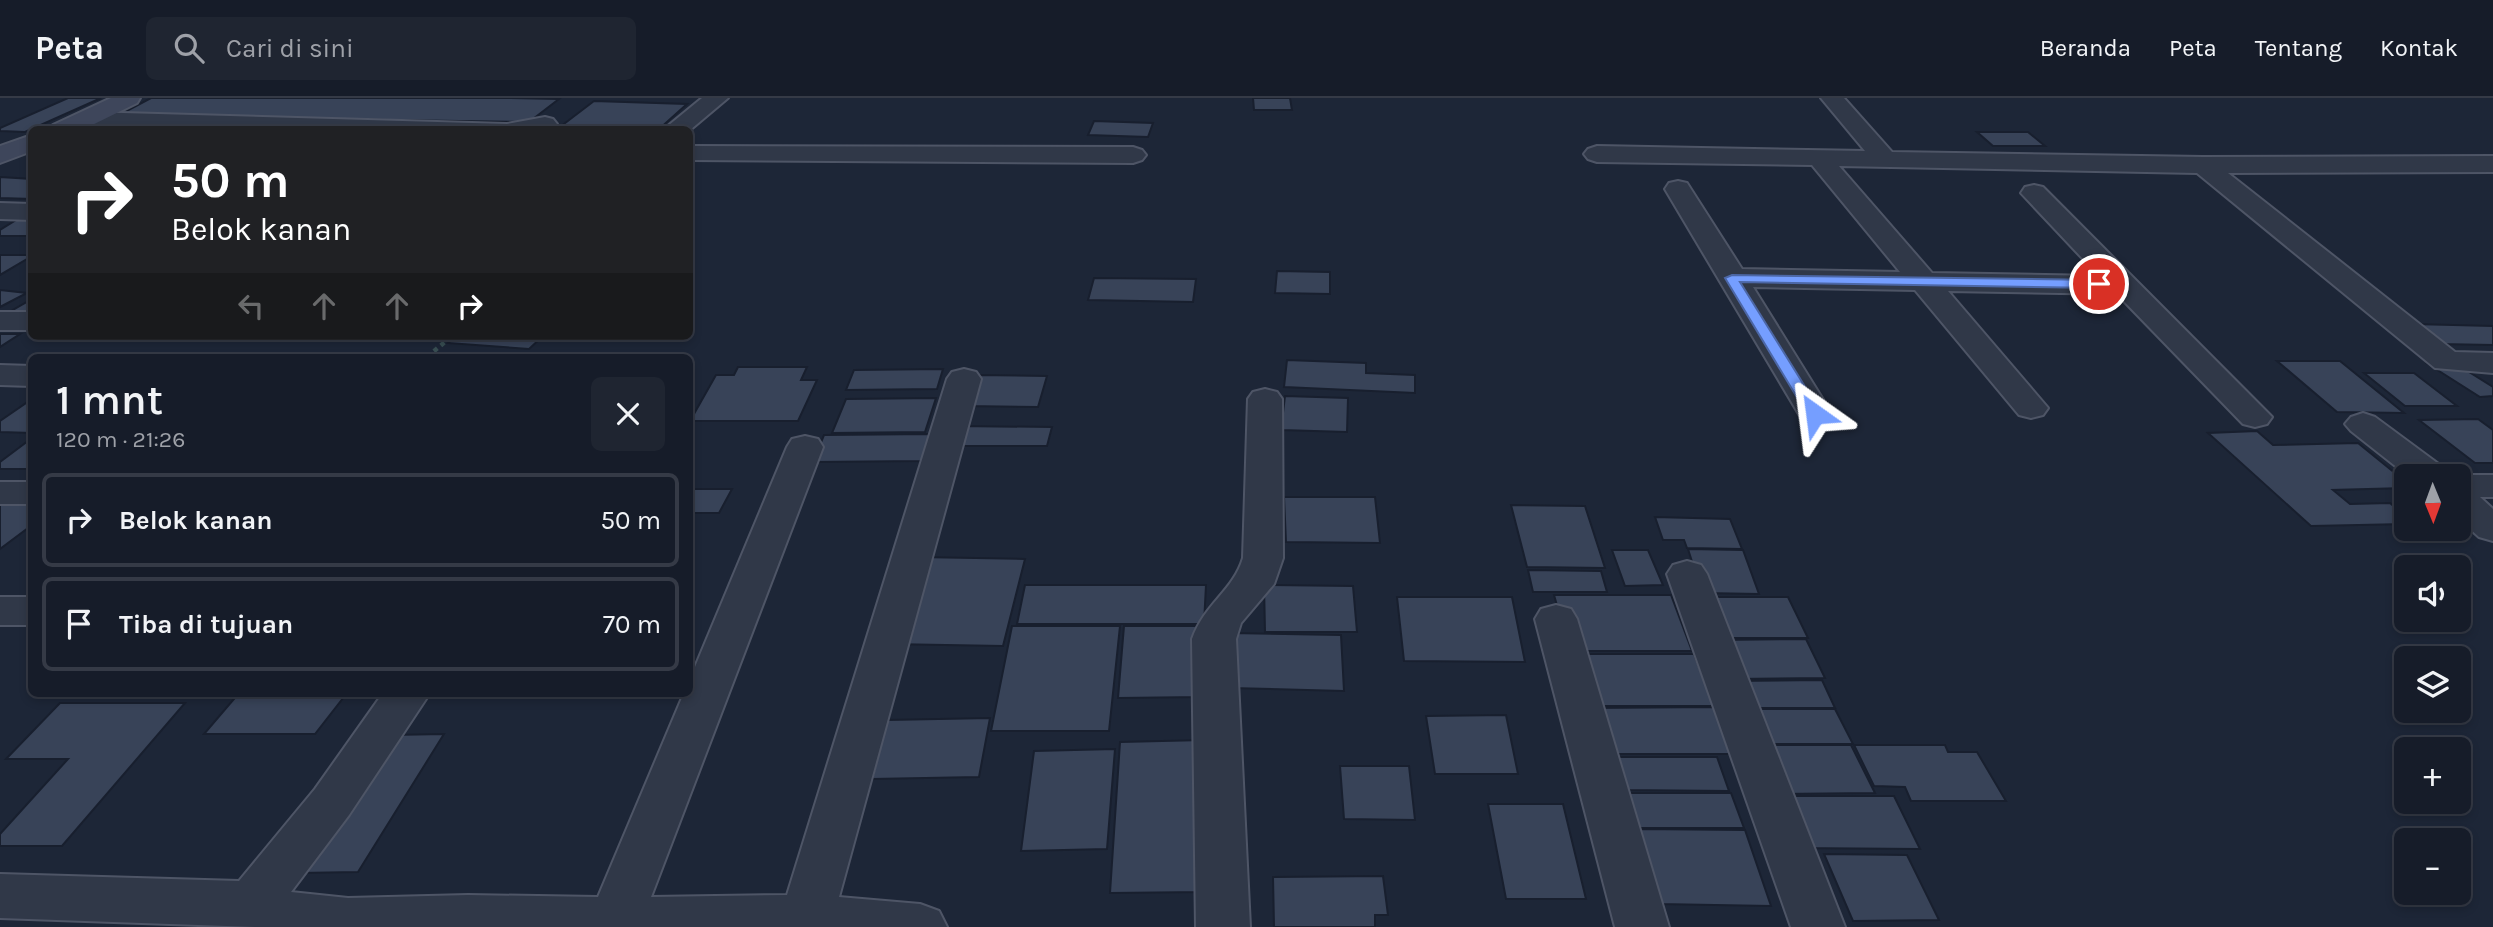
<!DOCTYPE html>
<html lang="id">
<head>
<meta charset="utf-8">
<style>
  :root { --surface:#161c29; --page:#1f2531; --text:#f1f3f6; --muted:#9ea1a8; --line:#353a46 }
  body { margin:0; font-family:Karla,sans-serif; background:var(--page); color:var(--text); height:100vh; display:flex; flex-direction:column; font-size:26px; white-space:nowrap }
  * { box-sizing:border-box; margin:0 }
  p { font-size:23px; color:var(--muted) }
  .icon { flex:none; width:38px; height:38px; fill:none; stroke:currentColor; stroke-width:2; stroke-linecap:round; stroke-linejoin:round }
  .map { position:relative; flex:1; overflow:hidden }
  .sheet { position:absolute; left:28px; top:256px; width:665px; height:343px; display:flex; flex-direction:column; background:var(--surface); border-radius:10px; box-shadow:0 4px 10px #0003,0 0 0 2px var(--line) }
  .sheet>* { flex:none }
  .banner { position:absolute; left:28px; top:28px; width:665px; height:214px; border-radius:10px; box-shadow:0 4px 10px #0003,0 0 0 2px var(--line); background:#202124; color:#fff; overflow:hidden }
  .needle { width:46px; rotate:179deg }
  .buttons { position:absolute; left:2394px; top:366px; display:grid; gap:14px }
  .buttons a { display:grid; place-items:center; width:77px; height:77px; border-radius:10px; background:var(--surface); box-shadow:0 4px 10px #0003,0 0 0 2px var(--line); font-size:35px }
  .pin { position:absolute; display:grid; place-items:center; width:60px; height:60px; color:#fff; margin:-30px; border:4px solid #fff; border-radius:50%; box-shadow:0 2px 7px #0007 }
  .me { position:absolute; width:77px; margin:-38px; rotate:329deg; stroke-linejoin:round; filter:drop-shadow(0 0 5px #0008) }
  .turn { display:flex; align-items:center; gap:24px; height:147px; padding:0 28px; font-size:32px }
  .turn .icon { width:91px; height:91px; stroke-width:2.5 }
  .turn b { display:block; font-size:49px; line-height:60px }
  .lanes { display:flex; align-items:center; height:66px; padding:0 28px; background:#0003; justify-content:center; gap:35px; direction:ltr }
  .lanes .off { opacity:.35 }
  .round { display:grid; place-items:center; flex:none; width:74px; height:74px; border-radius:10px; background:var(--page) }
  .overview { display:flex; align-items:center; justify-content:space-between; height:119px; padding:0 28px }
  h1 { font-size:42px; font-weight:600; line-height:52px }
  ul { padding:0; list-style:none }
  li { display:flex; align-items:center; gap:21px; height:94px; margin:0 14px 10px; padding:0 14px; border:4px solid var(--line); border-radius:10px }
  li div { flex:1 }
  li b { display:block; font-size:26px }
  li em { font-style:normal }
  header { display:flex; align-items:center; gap:42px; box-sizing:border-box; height:98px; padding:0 35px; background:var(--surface); border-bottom:2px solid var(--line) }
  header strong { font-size:33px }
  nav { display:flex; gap:38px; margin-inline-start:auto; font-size:24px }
  .search { width:490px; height:63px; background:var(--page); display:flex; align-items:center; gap:18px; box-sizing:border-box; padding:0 24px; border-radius:10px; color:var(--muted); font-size:26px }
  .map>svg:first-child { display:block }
  .building { fill:#384358; stroke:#181f2e; stroke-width:2 }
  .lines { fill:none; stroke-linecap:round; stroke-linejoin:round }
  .street-casing { stroke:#4e5566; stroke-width:4 }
  .secondary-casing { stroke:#4e5566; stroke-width:4 }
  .path { stroke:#394f53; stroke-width:4.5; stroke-dasharray:4.5 4.5; stroke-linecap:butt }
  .street { fill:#303848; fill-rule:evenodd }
  .secondary { fill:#3e465b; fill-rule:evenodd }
  .route { fill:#759eff; stroke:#4c67a6; stroke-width:2 }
</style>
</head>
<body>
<header>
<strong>Peta</strong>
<div class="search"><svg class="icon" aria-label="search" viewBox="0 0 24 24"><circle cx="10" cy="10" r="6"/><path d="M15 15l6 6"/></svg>Cari di sini</div>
<nav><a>Beranda</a><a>Peta</a><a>Tentang</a><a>Kontak</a></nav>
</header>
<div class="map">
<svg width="2493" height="829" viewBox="0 0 2493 829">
  <rect width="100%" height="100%" fill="#1d2637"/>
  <g class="building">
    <polygon points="68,0 101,0 25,34 0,33 0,30"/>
    <polygon points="151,0 511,0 559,1 529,24 117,18"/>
    <polygon points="1253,0 1290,0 1292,12 1254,12"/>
    <polygon points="594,3 687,6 658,32 556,32"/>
    <polygon points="104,23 455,32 87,32"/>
    <polygon points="1094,23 1153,25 1148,39 1088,37"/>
    <polygon points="1977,34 2028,34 2045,48 1993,48"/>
    <polygon points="0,79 32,81 32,101 0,100"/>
    <polygon points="21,119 32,119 32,138 0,138 0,132"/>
    <polygon points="0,157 32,157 32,158 0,177"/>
    <polygon points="1277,173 1330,174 1330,196 1275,195"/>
    <polygon points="1094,180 1196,181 1193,204 1088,202"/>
    <polygon points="0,192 27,195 0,209"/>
    <polygon points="32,201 32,217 6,216"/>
    <polygon points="2413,226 2493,228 2493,247 2438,246"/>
    <polygon points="0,236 20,236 0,249"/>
    <polygon points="456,238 543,238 529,251 448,245"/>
    <polygon points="1287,262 1366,265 1366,275 1415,277 1415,295 1284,289"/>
    <polygon points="2277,263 2340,263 2404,315 2337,314"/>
    <polygon points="2453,264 2493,289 2493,298 2480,299 2428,266"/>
    <polygon points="738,269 807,269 801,282 817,282 798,323 690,323 716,277 734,277"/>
    <polygon points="943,271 937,291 846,292 854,272"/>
    <polygon points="2364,275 2414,275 2457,308 2405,308"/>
    <polygon points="975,277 1047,278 1038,309 964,308"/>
    <polygon points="1285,298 1348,300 1347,334 1281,332"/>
    <polygon points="936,300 925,334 832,335 846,301"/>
    <polygon points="32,301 32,335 0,334 0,323"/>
    <polygon points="2478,321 2493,332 2493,365 2475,365 2419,322"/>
    <polygon points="957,328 1052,329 1047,348 951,348"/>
    <polygon points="2257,333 2273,347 2358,345 2406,384 2406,390 2333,392 2350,406 2390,405 2406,419 2406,426 2311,428 2208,335"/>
    <polygon points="931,336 923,363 813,364 824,337"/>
    <polygon points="28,343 32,343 32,371 0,371 0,364"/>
    <polygon points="690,391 732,391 719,415 690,415"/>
    <polygon points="32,399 32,427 0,451 0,405"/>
    <polygon points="1284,399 1375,399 1380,445 1286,444"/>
    <polygon points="1511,407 1585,408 1605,470 1527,469"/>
    <polygon points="1655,419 1730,421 1742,451 1687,450 1684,442 1663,442"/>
    <polygon points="1688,451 1743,452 1759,496 1702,495"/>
    <polygon points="1612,452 1648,452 1663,487 1625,488"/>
    <polygon points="918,459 1025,461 1003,548 888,546"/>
    <polygon points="1528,472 1601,473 1607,494 1533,494"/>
    <polygon points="1025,487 1206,487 1204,526 1017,526"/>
    <polygon points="1264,487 1353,488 1357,534 1265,534"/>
    <polygon points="1554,497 1671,497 1692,553 1570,553"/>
    <polygon points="1397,499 1512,499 1525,564 1404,563"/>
    <polygon points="1702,499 1788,499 1808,540 1719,540"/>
    <polygon points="1012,528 1120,528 1109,633 991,633"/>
    <polygon points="1124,528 1204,528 1202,599 1118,600"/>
    <polygon points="1231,535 1341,537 1344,593 1229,590"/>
    <polygon points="1806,541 1825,580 1734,581 1718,542"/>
    <polygon points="1572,556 1694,556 1714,608 1586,608"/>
    <polygon points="1822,582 1835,610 1741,610 1730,583"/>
    <polygon points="239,595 347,595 315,636 204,636"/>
    <polygon points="60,605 185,605 62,748 0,748 0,736 68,661 6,661"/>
    <polygon points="1714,609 1733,656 1601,656 1589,610"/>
    <polygon points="1742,611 1835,611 1853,646 1756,646"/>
    <polygon points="1506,617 1518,676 1435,676 1426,618"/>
    <polygon points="990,620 979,679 872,681 887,622"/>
    <polygon points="444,636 358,774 299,775 390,637"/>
    <polygon points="1204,642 1204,794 1110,795 1120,644"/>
    <polygon points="1758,647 1851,647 1875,695 1778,696"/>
    <polygon points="1854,647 1945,647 1948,654 1977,654 2006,703 1911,703 1905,689 1874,688"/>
    <polygon points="1115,651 1107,751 1021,753 1034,653"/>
    <polygon points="1611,659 1717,659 1729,693 1621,692"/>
    <polygon points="1340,668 1409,668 1415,722 1344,721"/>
    <polygon points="1622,695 1731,695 1744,730 1631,730"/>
    <polygon points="1771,698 1894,698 1920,751 1791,750"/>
    <polygon points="1488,706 1563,706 1586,801 1506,801"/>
    <polygon points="1638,731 1745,732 1771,808 1658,806"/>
    <polygon points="1824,756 1907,757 1939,822 1853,823"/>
    <polygon points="1383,778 1388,817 1375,817 1375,829 1274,829 1273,779"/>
  </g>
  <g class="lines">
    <g class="street-casing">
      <g id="street">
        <polygon points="702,0 728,0 690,32 663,32"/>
        <polygon points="1821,0 1844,0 1892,54 2203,59 2493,58 2493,74 2228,75 2455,254 2493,255 2493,275 2435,270 2197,75 1839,68 1932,175 2099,178 2021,95 2025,89 2034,87 2043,89 2272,319 2267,326 2255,329 2243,326 2117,196 1948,193 2048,310 2043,317 2031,320 2019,317 1915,192 1753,189 1832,316 1827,323 1815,326 1803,323 1665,91 1669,85 1678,83 1687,85 1742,171 1900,174 1812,67 1597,64 1588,61 1584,56 1588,51 1597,48 1865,53"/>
        <polygon points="87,14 507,26 545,19 553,21 557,26 552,32 214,32 79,26 75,21 79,16"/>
        <polygon points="690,48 1133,49 1142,52 1146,57 1142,62 1133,65 690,62"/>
        <polygon points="0,105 32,106 32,122 0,121"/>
        <rect x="0" y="214" width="32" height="18"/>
        <polygon points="0,267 32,268 32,288 0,287"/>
        <polygon points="964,271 976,274 981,281 839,799 920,806 939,813 947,829 255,829 0,820 0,776 239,783 315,691 383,595 430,595 349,717 291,794 348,800 468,797 598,799 684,595 690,595 690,581 787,349 792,341 805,338 818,341 823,349 651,799 787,797 947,281 952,274"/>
        <path d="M1265 291 1277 294 1282 301 1283 460 1274 486 1241 525 1236 541 1250 829H1196L1192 541C1205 505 1233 493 1243 460L1248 301 1253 294Z"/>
        <polygon points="2363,315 2375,319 2444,370 2450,378 2408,378 2351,333 2345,326 2351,319"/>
        <polygon points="2459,377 2493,377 2493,399 2480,399 2493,411 2493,443 2479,439 2459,421 2459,378 2454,378"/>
        <rect x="0" y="384" width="32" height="22"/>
        <polygon points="1687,463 1701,467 1707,476 1845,829 1791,829 1667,476 1673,467"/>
        <rect x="0" y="499" width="32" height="28"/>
        <polygon points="1556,507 1571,511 1577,521 1669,829 1615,829 1535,521 1541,511"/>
      </g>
    </g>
    <g class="secondary-casing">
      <g id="secondary">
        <polygon points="111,0 140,0 137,5 82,32 50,32 53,27"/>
        <polygon points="32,37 32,53 0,65 0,48"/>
      </g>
    </g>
    <polyline class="path" points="427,259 452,238"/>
    <use href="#street" class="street"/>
    <use href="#secondary" class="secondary"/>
  </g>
  <polygon class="route" points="1732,177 2099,182 2105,186 2099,190 1740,184 1822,316 1815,320 1807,316 1725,180"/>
</svg>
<div class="buttons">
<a><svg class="needle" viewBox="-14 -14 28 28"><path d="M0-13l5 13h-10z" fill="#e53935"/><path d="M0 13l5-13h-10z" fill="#9ea1a8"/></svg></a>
<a><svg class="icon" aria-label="sound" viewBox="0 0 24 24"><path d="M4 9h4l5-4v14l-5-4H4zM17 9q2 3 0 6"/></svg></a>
<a><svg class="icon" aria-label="layers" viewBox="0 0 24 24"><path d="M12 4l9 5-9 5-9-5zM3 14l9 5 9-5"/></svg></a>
<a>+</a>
<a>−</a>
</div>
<div class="pin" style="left:2099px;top:186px;background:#d93025"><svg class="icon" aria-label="arrive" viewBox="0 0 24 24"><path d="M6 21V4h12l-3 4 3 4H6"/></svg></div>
<svg class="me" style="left:1815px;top:316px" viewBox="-20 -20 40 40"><path d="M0-17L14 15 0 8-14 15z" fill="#759eff" stroke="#fff" stroke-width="4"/></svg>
<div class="banner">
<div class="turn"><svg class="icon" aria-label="right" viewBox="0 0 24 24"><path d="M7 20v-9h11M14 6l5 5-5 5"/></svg><div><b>50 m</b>Belok kanan</div></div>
<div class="lanes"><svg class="icon off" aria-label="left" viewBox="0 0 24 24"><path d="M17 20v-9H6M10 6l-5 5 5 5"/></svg><svg class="icon off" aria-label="ahead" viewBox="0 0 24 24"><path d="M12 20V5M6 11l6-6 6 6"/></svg><svg class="icon off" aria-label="ahead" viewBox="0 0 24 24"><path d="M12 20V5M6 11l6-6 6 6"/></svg><svg class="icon" aria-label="right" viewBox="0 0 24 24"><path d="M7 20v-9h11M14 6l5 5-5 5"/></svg></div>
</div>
<section class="sheet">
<div class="overview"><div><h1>1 mnt</h1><p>120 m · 21:26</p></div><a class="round"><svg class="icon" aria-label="close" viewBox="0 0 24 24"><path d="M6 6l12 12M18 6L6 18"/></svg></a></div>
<ul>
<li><svg class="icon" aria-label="right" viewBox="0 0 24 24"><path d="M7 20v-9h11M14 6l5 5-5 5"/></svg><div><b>Belok kanan</b></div><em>50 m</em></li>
<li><svg class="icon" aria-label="arrive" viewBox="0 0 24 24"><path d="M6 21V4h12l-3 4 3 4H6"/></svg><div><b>Tiba di tujuan</b></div><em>70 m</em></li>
</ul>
</section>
</div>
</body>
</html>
